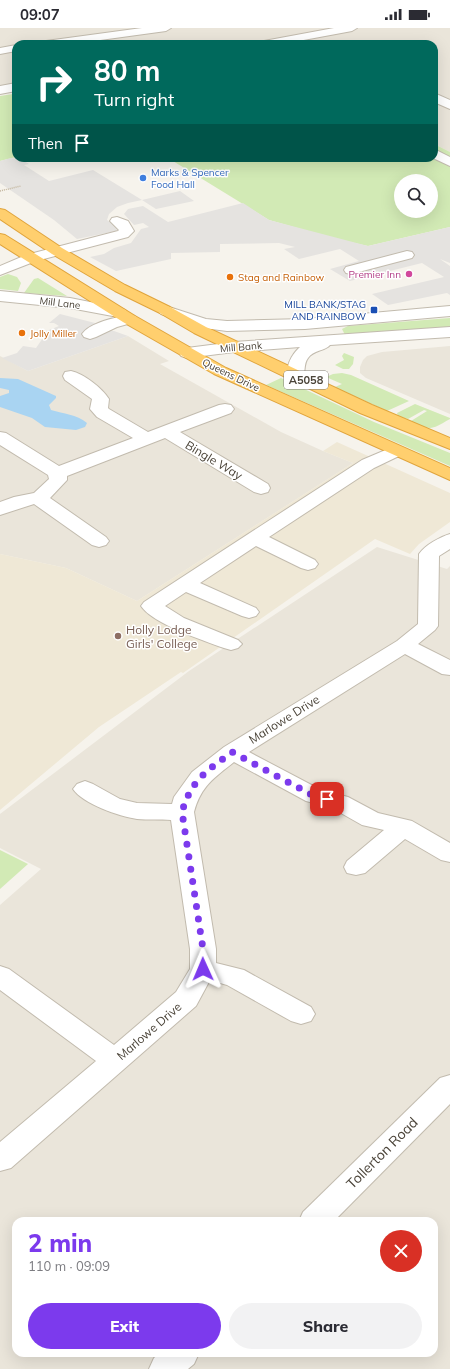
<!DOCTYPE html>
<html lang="en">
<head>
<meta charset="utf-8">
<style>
  :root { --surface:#fff; --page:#f2f2f3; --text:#2b2b33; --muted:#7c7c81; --accent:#7c3aed }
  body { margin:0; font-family:Mulish,sans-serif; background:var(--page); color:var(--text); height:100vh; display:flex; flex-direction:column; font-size:15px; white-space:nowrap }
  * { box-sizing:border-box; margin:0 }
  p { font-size:13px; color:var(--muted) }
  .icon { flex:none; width:22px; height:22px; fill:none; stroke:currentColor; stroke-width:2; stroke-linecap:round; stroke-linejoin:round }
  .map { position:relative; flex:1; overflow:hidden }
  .details { position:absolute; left:12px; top:1189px; width:426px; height:140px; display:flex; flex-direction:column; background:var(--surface); border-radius:12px; box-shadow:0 4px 16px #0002 }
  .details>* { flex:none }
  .banner { position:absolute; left:12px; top:12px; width:426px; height:122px; border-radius:12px; box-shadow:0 4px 16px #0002; background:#00695c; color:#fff; overflow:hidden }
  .tools { position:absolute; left:394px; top:146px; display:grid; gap:8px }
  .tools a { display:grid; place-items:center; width:44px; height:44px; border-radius:50%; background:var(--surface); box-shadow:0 4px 16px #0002; font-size:20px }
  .pin { position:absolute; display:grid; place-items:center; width:34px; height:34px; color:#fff; margin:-17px; border-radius:8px; box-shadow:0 2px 6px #0006 }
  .me { position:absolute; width:44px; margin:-22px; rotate:359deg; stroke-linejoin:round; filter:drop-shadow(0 0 3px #0008) }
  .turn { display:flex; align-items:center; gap:14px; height:84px; padding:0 16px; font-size:18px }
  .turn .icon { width:52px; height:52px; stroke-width:2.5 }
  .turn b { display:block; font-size:28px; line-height:34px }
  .then { display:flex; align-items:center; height:38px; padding:0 16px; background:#0003; gap:8px; font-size:15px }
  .round { display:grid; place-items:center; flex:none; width:42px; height:42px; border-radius:21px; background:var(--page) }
  .overview { display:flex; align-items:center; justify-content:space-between; height:68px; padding:0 16px }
  h1 { font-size:24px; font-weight:800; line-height:30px; color:var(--accent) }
  .cta { display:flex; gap:8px; margin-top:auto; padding:8px 16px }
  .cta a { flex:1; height:46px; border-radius:24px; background:var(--accent); color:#fff; font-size:16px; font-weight:800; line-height:46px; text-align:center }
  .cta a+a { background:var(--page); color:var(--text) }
  .status { display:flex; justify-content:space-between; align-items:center; height:28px; padding:0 20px; background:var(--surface); direction:ltr }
  .status svg { height:11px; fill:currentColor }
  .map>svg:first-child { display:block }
  .residential { fill:#eae5da; fill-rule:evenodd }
  .education { fill:#efe8d6 }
  .green { fill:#d2eab5; fill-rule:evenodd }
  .parking { fill:#e5e3e0 }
  .water { fill:#a9d4f2 }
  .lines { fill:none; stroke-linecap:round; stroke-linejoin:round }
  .minor-casing { stroke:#c2bbae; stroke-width:2 }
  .highway-casing { stroke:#e0a43c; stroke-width:2 }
  .path { stroke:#c4b79f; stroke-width:1.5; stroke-dasharray:1 1; stroke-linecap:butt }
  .minor { fill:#fff; fill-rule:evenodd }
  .highway { fill:#ffcf6e; fill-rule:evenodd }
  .route { stroke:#7c3aed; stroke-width:7; stroke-dasharray:0 12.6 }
  .shop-dot { fill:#3f7fe0; stroke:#fff; stroke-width:1.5 }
  .hotel-dot { fill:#d1479c; stroke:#fff; stroke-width:1.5 }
  .food-dot { fill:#e8710a; stroke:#fff; stroke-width:1.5 }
  .transit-dot { fill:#1a4fb4; stroke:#fff; stroke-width:1.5 }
  .education-dot { fill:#8d6e63; stroke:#fff; stroke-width:1.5 }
  .labels { text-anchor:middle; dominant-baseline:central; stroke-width:3; stroke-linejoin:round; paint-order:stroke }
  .far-shop-label { font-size:10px; fill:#366cbe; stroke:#fff; text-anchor:start }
  .far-hotel-label { font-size:10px; fill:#b23c85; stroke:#fff; text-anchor:end }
  .far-food-label { font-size:10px; fill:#c56008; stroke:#fff; text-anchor:start }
  .far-street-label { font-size:10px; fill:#4b4439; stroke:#fff }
  .far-transit-label { font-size:10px; fill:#164399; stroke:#fff; text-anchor:end }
  .shield { fill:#fff; stroke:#817c74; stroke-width:1 }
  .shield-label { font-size:11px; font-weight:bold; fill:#4b4439 }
  .street-label { font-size:12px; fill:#4b4439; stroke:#fff }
  .education-label { font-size:12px; fill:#785e54; stroke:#fff; text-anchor:start }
  .near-street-label { font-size:14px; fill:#4b4439; stroke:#fff }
</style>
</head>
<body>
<div class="status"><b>09:07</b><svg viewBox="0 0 49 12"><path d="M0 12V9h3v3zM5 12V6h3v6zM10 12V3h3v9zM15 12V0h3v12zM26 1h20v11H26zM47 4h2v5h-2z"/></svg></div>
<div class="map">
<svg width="450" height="1341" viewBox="0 0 450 1341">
  <rect width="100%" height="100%" fill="#f6f3ec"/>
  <g class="residential">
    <polygon points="0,0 450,0 450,124 434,116 434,16 16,16 16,59 0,62"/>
    <polygon points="128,308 169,333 160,336 281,404 323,423 353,435 137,573 66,540 0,526 0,328 28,343"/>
    <polygon points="450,318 450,386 366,350 360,345 360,339 363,332 367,328 382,324"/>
    <path d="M377 519 447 541 450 538V1341H0V877L41 841 0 820V786L189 643ZM16 1193H434V1325H16Z"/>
  </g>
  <polygon class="education" points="337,414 450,465 450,494 419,516 410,526 375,511 183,645 181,644 99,699 0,782 0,526 66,540 137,573 353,435 323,423"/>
  <g class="green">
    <polygon points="13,66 16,68 16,129 0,133 0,68"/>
    <path d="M434 116 450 124V199L368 218 336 211 269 192 168 130H434ZM401 153H431V183H401Z"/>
    <polygon points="8,246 17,249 21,255 18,263 0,261 0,249"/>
    <polygon points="38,250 67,268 24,265 34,251"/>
    <polygon points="450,290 450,300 345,307 342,301 348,298"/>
    <polygon points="344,325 354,329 353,336 349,341 343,341 335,337 344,332 342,328"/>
    <polygon points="342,345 351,347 409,373 387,383 335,359 342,356 326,349 333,346"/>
    <polygon points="281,350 374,394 450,425 450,438 266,357"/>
    <path d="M415 376 450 390V391C430 402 432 403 411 393L427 383 424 382 408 391 398 388 397 385Z"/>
    <polygon points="0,822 28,836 0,861"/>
  </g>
  <g class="parking">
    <polygon points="11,130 21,131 29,136 24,137 49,153 93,142 142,172 180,163 194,173 156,181 142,172 128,175 117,179 109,186 107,192 118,199 116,203 77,211 54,192 0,155 0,133"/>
    <polygon points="243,175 269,192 368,218 450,199 450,235 440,231 450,238 450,267 447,265 388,277 372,266 444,249 422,235 350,253 330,241 359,233 340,221 299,231 284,221 295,219 279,215 220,216 220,224 171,225 171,231 116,243 90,229 104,226 114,220 131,215 141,201 149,199 143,195 134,197 124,186 128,181 143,178 168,194"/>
    <polygon points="60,286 95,295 95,297 106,302 114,303 128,308 28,343 2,330 17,325 23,318 36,320 45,307 43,307 44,304 59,298 54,295 49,295"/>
  </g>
  <path class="water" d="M0 350 18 351 56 368V370L49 377 51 382C64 386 76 386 87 395L85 399 76 402 45 399 32 390 0 379V368L9 365V362L0 360Z"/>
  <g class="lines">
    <g class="minor-casing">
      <g id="minor">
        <polygon points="142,0 171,0 166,3 71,16 41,16 46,13"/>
        <polygon points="334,0 357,0 352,3 282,16 259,16 264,13"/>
        <polygon points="16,17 16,23 0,26 0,20"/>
        <polygon points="16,55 16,63 0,66 0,58"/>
        <polygon points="434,65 450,72 450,81 434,74"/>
        <polygon points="434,121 450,129 450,138 433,130"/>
        <polygon points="117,189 128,193 134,203 128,209 36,233 0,247 0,238 26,227 118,203 119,202 110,193 112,190"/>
        <polygon points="407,223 412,224 414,227 412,230 351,246 346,245 344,242 346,239"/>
        <path d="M0 263 70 270 120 280 125 282 128 285 126 287 135 288 137 291 135 294 117 299 96 309 90 311 84 309 82 306C89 296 107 292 118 289L70 280 0 273Z"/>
        <polygon points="166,278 206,291 227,293 305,291 450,278 450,288 305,301 227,303 204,300 161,286 158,283 161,280"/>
        <path d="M450 299V309L330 317C325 323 313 322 308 330 303 336 306 345 302 352L296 353 290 352C283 341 292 326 300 319L234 324 187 330 181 328 179 325 181 322 187 320 234 314Z"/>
        <path d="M71 343C84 346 102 360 109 371L108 380 109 381 148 404 219 377 225 376 231 377 234 381 231 385 180 404 268 456 270 460 268 464 261 466 254 464 165 410 67 448V452L50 470 106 509 109 513 106 517 99 519 92 517 34 476 0 487V474L14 469 34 465 49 451 48 447 0 417V404L6 405 59 438 133 410 97 389 90 381 92 371 65 352 63 348 65 344Z"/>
        <path d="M395 418 401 419 404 423 401 427 374 440 269 509 315 532 318 536 315 540 308 542 301 540 256 518 200 555 256 580 259 584 256 588 249 590 242 588 186 564 165 578 184 590 238 612 242 616 238 620 231 622 224 620C202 612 153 596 141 578L144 574 362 432Z"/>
        <path d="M450 506V521L439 528 438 598 435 602 418 616 450 632V647L442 646 405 626 249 724 321 762 348 769 378 785 412 793 450 815V834L441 832 405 811 365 845 356 847 347 845 344 839 347 833 384 802 362 797 332 780 306 773 234 734C214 750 201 758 194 784L216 921V935L244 942 311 979 315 986 311 993 301 996 291 993 227 957 210 952 196 978 11 1140 0 1143V1114L96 1033 0 962V938L9 941 114 1017 176 964 190 941V921L171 792C160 791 148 792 137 791 119 788 83 776 73 761L77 756 85 753 93 756 120 771 137 775 172 776 174 769 192 744 224 719 397 613 418 596 419 526C425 517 440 509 450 506Z"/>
        <polygon points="450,1047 450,1076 334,1193 299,1193 303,1184 440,1050"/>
        <polygon points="160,1325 199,1325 194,1336 188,1341 149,1341 154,1330"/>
      </g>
    </g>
    <g class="highway-casing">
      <g id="highway">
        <polygon points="0,181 5,182 62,220 125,257 170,279 206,299 372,377 450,410 450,421 360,385 194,305 160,285 115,263 52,226 0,191"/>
        <polygon points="0,206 5,207 135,288 226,340 450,440 450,452 214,346 123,294 0,216"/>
      </g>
    </g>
    <polyline class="path" points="0,163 21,158"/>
    <use href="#minor" class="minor"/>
    <use href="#highway" class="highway"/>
  </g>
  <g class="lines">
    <path class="route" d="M203 941V921L182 784C191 752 207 743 232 724L314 768 327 771"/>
  </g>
  <circle class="shop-dot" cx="143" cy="150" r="4"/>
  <circle class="hotel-dot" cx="409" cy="246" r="4"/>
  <g class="food-dot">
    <circle cx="230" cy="249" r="4"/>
    <circle cx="22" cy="305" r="4"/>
  </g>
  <rect class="transit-dot" x="370" y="278" width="8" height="8" rx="2"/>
  <circle class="education-dot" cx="118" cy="608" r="4"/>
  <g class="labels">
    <g class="far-shop-label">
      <text x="151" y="144">Marks &amp; Spencer<tspan x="151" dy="12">Food Hall</tspan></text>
    </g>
    <g class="far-hotel-label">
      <text x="401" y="246">Premier Inn</text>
    </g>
    <g class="far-food-label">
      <text x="238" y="249">Stag and Rainbow</text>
      <text x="30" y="305">Jolly Miller</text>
    </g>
    <g class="far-street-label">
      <text transform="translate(60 275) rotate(7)">Mill Lane</text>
      <text transform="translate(241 319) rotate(-5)">Mill Bank</text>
      <text transform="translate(231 347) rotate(26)">Queens Drive</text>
    </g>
    <g class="far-transit-label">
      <text x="366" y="276">MILL BANK/STAG<tspan x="366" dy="12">AND RAINBOW</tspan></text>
    </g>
    <rect class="shield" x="284" y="343" width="44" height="18" rx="3"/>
    <g class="shield-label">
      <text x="306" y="352">A5058</text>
    </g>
    <g class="street-label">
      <text transform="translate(214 432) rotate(31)">Bingle Way</text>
      <text transform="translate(284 691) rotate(-32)">Marlowe Drive</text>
      <text transform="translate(149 1003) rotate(-41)">Marlowe Drive</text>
    </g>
    <g class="education-label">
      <text x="126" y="601">Holly Lodge<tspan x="126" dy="14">Girls' College</tspan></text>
    </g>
    <g class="near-street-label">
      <text transform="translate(382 1125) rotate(-45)">Tollerton Road</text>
    </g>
  </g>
</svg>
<div class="tools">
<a><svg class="icon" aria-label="search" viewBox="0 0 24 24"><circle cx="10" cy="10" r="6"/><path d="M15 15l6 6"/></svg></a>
</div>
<div class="pin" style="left:327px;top:771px;background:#d93025"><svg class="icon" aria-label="arrive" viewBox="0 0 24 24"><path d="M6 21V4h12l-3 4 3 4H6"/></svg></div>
<svg class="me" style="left:203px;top:941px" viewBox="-20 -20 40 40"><path d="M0-17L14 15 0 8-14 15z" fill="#7c3aed" stroke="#fff" stroke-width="4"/></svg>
<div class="banner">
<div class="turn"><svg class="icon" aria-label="right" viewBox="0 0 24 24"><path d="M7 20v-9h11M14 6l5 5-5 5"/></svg><div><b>80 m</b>Turn right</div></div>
<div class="then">Then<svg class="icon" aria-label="arrive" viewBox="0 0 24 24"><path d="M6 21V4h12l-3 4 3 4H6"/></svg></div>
</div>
<section class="details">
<div class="overview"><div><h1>2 min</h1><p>110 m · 09:09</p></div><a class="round" style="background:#d93025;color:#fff"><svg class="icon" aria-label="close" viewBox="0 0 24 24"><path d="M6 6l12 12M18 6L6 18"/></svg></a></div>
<div class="cta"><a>Exit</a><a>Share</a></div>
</section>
</div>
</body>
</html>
